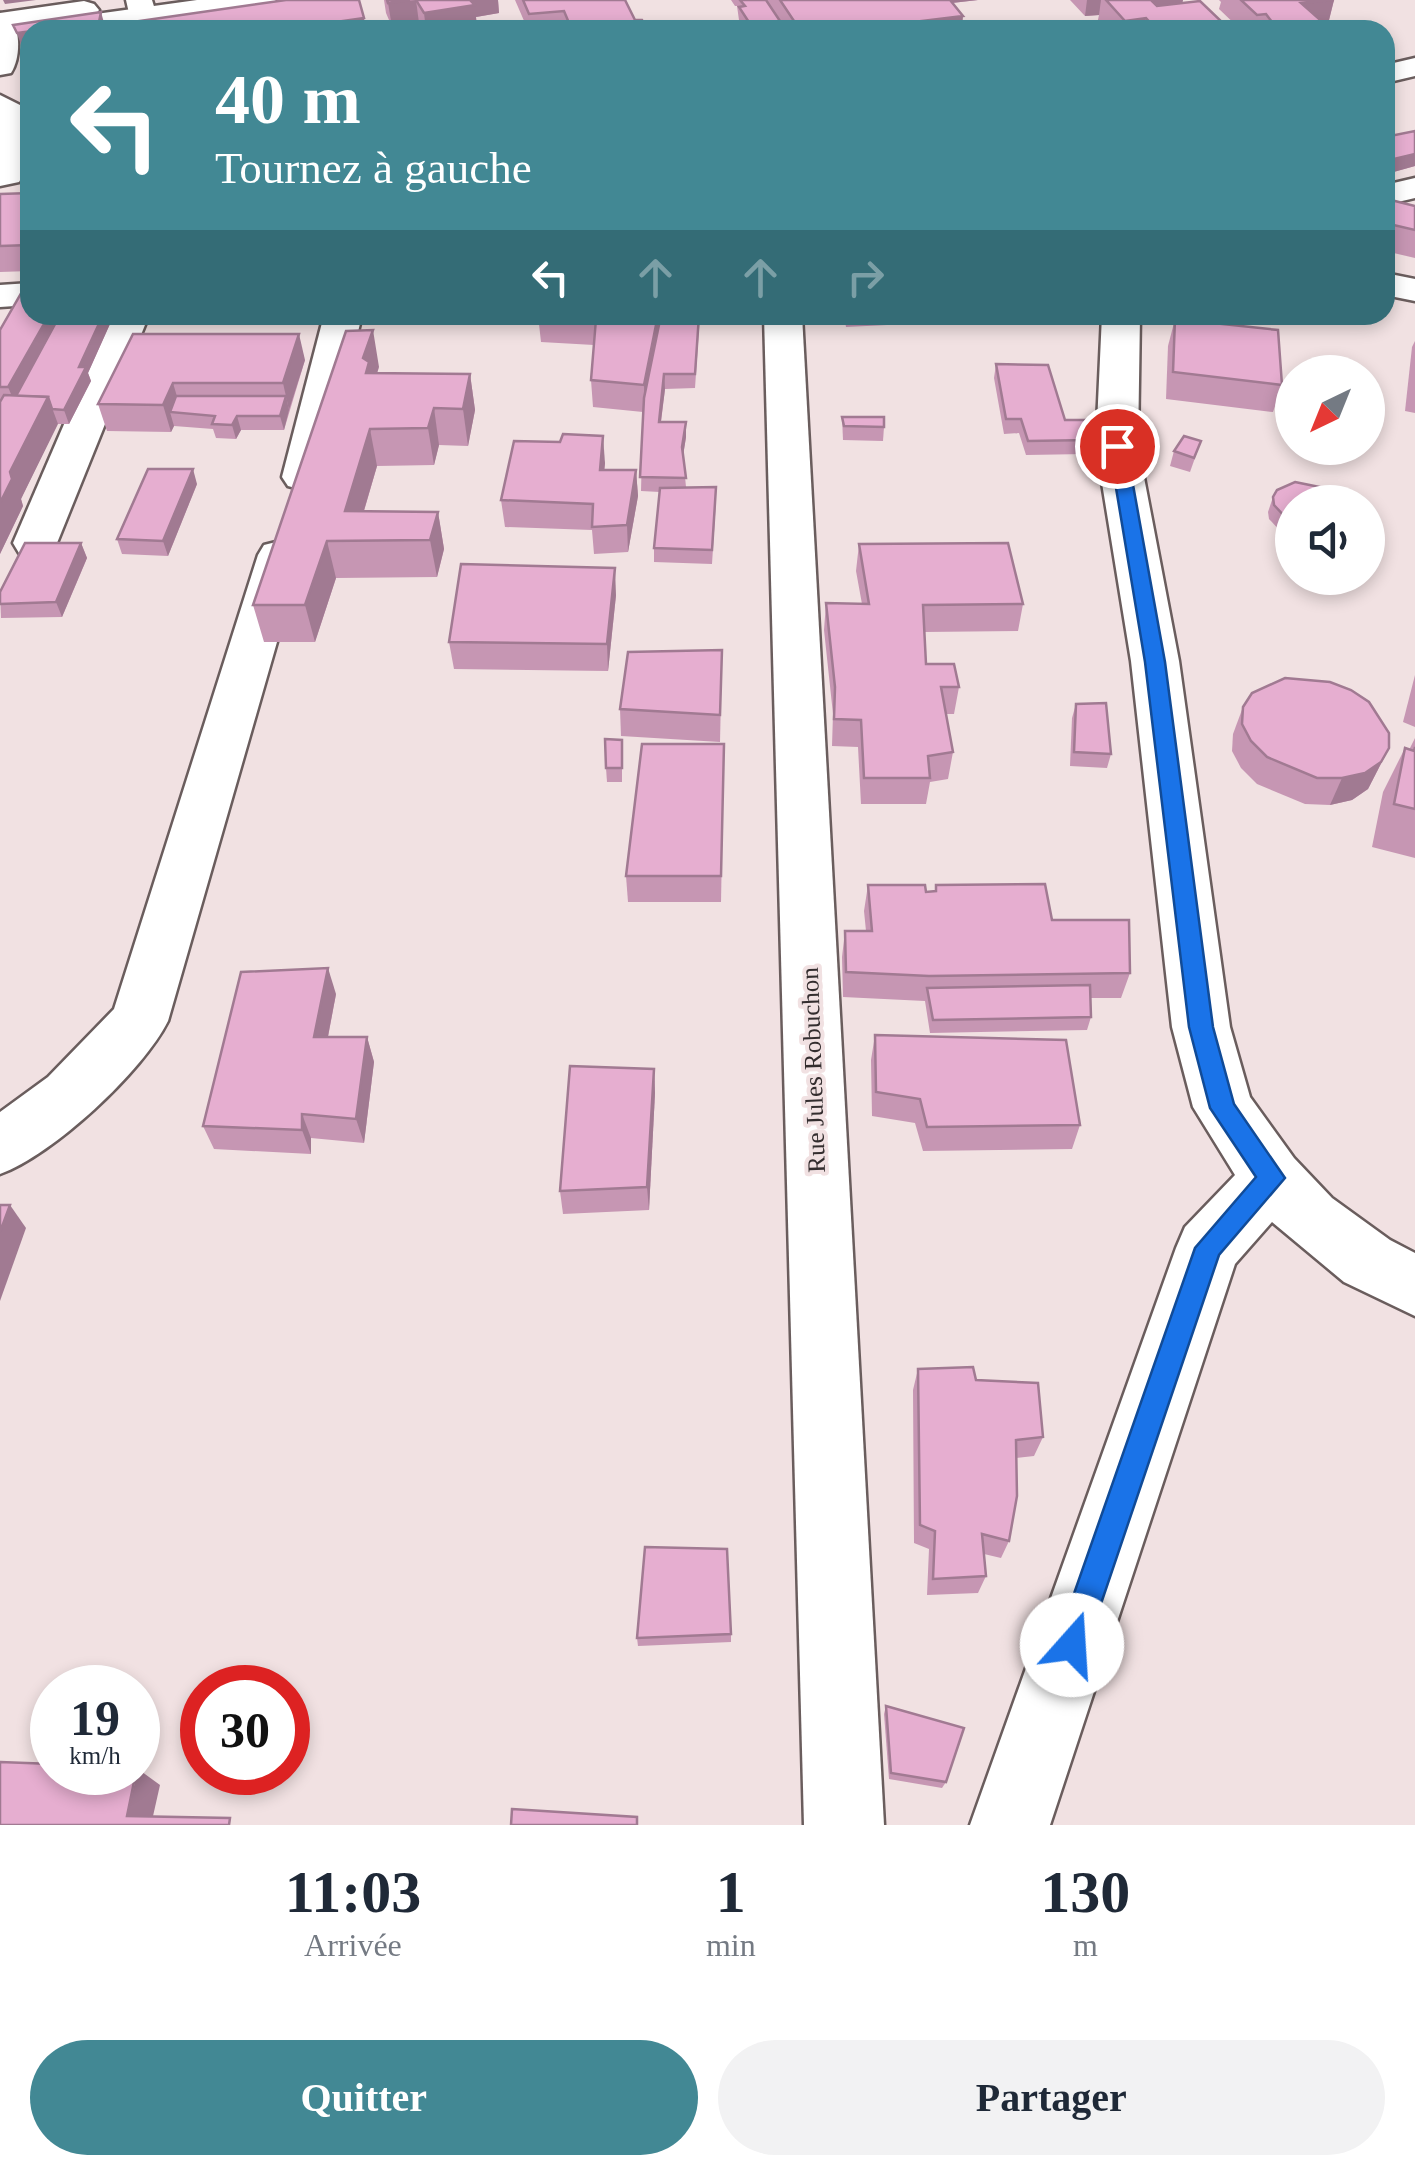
<!DOCTYPE html>
<html lang="fr">
<head>
<meta charset="utf-8">
<style>
  :root { --surface:#fff; --page:#f2f2f3; --text:#1f2937; --muted:#747a83; --accent:#428894 }
  body { margin:0; font-family:"Times New Roman",serif; background:var(--page); color:var(--text); height:100vh; display:flex; flex-direction:column; font-size:38px; white-space:nowrap }
  * { box-sizing:border-box; margin:0 }
  p { font-size:32px; color:var(--muted) }
  .icon { flex:none; width:55px; height:55px; fill:none; stroke:currentColor; stroke-width:2; stroke-linecap:round; stroke-linejoin:round }
  .map { position:relative; height:1825px; overflow:hidden }
  .details { display:flex; flex-direction:column; background:var(--surface); flex:1 }
  .details>* { flex:none }
  .guide { position:absolute; left:20px; top:20px; width:1375px; height:305px; border-radius:30px; box-shadow:0 5px 15px #0003; background:#428894; color:#fff; overflow:hidden }
  .needle { width:65px; rotate:223deg }
  .tools { position:absolute; left:1275px; top:355px; display:grid; gap:20px }
  .tools a { display:grid; place-items:center; width:110px; height:110px; border-radius:50%; background:var(--surface); box-shadow:0 5px 15px #0003; font-size:50px }
  .speed { position:absolute; left:30px; top:1665px; display:flex; gap:20px; font-size:50px; font-weight:700; text-align:center }
  .speed>* { display:grid; place-content:center; width:130px; height:130px; border-radius:50%; background:var(--surface); box-shadow:0 5px 15px #0003; line-height:1 }
  .speed small { font-size:25px; font-weight:400 }
  .speed .limit { border:15px solid #d22; background:#fff; color:#111 }
  .pin { position:absolute; display:grid; place-items:center; width:85px; height:85px; color:#fff; margin:-42px; border:5px solid #fff; border-radius:50%; box-shadow:0 2px 10px #0007 }
  .me { position:absolute; width:110px; margin:-55px; rotate:19deg; stroke-linejoin:round; filter:drop-shadow(0 0 8px #0008) }
  .turn { display:flex; align-items:center; gap:35px; height:210px; padding:0 30px; font-size:45px }
  .turn .icon { width:130px; height:130px; stroke-width:2.5 }
  .turn b { display:block; font-size:70px; line-height:85px }
  .lanes { display:flex; align-items:center; height:95px; padding:0 30px; background:#0003; justify-content:center; gap:50px; direction:ltr }
  .lanes .off { opacity:.35 }
  .eta { display:flex; justify-content:space-evenly; align-items:center; height:170px; text-align:center }
  .eta b { font-size:60px; font-weight:800; line-height:70px }
  .cta { display:flex; gap:20px; margin-top:auto; padding:20px 30px }
  .cta a { flex:1; height:115px; border-radius:60px; background:var(--accent); color:#fff; font-size:40px; font-weight:800; line-height:115px; text-align:center }
  .cta a+a { background:var(--page); color:var(--text) }
  .map>svg:first-child { display:block }
  .lines { fill:none; stroke-linecap:round; stroke-linejoin:round }
  .minor-casing { stroke:#6a5d5d; stroke-width:5 }
  .major-casing { stroke:#6a5d5d; stroke-width:5 }
  .minor { fill:#fff; fill-rule:evenodd }
  .major { fill:#fff; fill-rule:evenodd }
  .wall { fill:#c696b3 }
  .shaded-wall { fill:#a17a92 }
  .building { fill:#e6aed0; stroke:#a17a92; stroke-width:2.5 }
  .route { fill:#1a73e8; stroke:#114b97; stroke-width:2.5 }
  .labels { text-anchor:middle; dominant-baseline:central; stroke-width:8; stroke-linejoin:round; paint-order:stroke }
  .street-label { font-size:25px; fill:#332d2e; stroke:#f1e1e2 }
</style>
</head>
<body>
<div class="map">
<svg width="1415" height="1825" viewBox="0 0 1415 1825">
  <rect width="100%" height="100%" fill="#f1e1e2"/>
  <g class="lines">
    <g class="minor-casing">
      <g id="minor">
        <polygon points="126,0 152,0 157,16 153,22 131,22"/>
        <path d="M0 13 11 16C20 31 21 57 11 73L0 75Z"/>
        <polygon points="1415,58 1415,76 1385,83 1385,65"/>
        <path d="M0 95 20 105C34 126 33 161 19 182L0 186Z"/>
        <polygon points="1415,178 1415,198 1385,205 1385,185"/>
        <polygon points="1385,273 1415,279 1415,301 1385,295"/>
        <polygon points="30,283 30,305 0,307 0,285"/>
        <polygon points="111,315 149,315 57,543 51,553 35,557 19,553 13,543"/>
        <polygon points="324,315 362,315 324,477 318,486 303,490 288,486 282,477"/>
        <polygon points="764,315 802,315 884,1825 804,1825"/>
        <polygon points="1102,315 1140,315 1138,446 1179,661 1230,1027 1250,1097 1294,1158 1332,1198 1390,1240 1415,1253 1415,1316 1344,1282 1272,1222 1235,1264 1050,1825 970,1825 1176,1248 1185,1227 1235,1175 1193,1107 1172,1027 1131,661 1096,446"/>
        <path d="M280 541 296 545 302 555 168 1021C143 1071 53 1155 0 1174V1112L48 1077 114 1009 258 555 264 545Z"/>
      </g>
    </g>
    <g class="major-casing">
      <polygon id="major" points="197,0 276,0 271,6 261,9 110,30 30,30 33,26 0,31 0,13 84,1 94,4 99,10 96,14"/>
    </g>
    <use href="#minor" class="minor"/>
    <use href="#major" class="major"/>
  </g>
  <g class="wall">
    <polygon points="384,0 498,0 499,13 476,17 477,29 471,30 423,30 419,23 392,27 386,13"/>
    <polygon points="515,0 626,0 635,20 648,30 528,30"/>
    <polygon points="731,0 978,0 952,3 962,30 746,30 739,20 737,6 735,6"/>
    <polygon points="1070,0 1183,0 1182,3 1223,23 1221,30 1097,30 1096,29 1099,15 1085,16"/>
    <polygon points="1209,0 1334,0 1328,24 1325,24 1343,28 1342,30 1241,30 1219,9 1221,2 1219,0"/>
    <polygon points="1415,131 1415,166 1390,173 1385,172 1385,137"/>
    <polygon points="30,193 30,271 0,272 0,194"/>
    <polygon points="1385,203 1415,206 1415,258 1385,251"/>
    <polygon points="30,315 114,315 88,373 91,381 69,424 57,424 21,499 23,506 0,554 0,330"/>
    <polygon points="538,315 700,315 695,388 665,389 661,422 686,422 686,437 683,456 686,487 716,501 712,564 654,562 654,548 660,492 641,491 643,412 593,407 591,380 594,345 541,342"/>
    <polygon points="811,315 890,315 887,325 846,327 845,321 813,320"/>
    <polygon points="893,315 976,315 975,322 958,322 956,316"/>
    <polygon points="988,315 1081,315 1079,322 988,318"/>
    <polygon points="1175,319 1282,385 1273,412 1166,399 1168,346"/>
    <polygon points="133,334 305,360 284,430 241,430 236,439 216,438 213,429 174,426 171,432 107,431 98,404"/>
    <polygon points="1415,341 1415,413 1405,411 1412,347"/>
    <polygon points="996,364 1089,440 1086,454 1026,455 1019,433 1004,434 994,378"/>
    <polygon points="379,367 377,373 470,374 475,410 468,446 439,445 434,465 377,466 364,511 438,512 444,549 437,577 336,578 315,642 264,642 253,605"/>
    <polygon points="842,417 884,427 883,441 843,440"/>
    <polygon points="1201,441 1190,472 1170,466 1174,451"/>
    <polygon points="560,442 605,463 604,470 636,470 638,496 628,552 594,554 592,530 505,527 501,500"/>
    <polygon points="197,484 168,556 122,554 117,539"/>
    <polygon points="1273,497 1292,502 1292,536 1283,534 1269,519 1268,512"/>
    <polygon points="81,543 87,558 62,617 1,618 0,592"/>
    <polygon points="859,544 1023,604 1018,631 924,632 926,664 959,687 954,714 946,714 953,752 948,779 930,782 926,804 861,804 858,747 832,746 833,714 824,630 826,603 862,604 856,571"/>
    <polygon points="616,595 608,671 454,669 449,642"/>
    <polygon points="722,650 720,742 621,736 620,709"/>
    <polygon points="1415,675 1415,727 1403,722"/>
    <polygon points="1076,704 1111,754 1107,768 1070,766 1072,718"/>
    <polygon points="1243,707 1389,748 1368,789 1352,800 1330,805 1305,804 1257,784 1241,768 1232,751 1233,734"/>
    <polygon points="1415,738 1415,858 1372,847 1383,792 1405,748 1409,750"/>
    <polygon points="622,740 622,782 607,782 606,768"/>
    <polygon points="724,744 721,902 628,902 626,876"/>
    <polygon points="868,885 926,892 1052,920 1130,973 1121,998 1090,998 1091,1017 1087,1030 930,1033 925,1001 843,997 842,957 845,931 866,931 864,911"/>
    <polygon points="336,994 328,1037 367,1037 374,1062 364,1143 311,1138 311,1154 214,1149 203,1126"/>
    <polygon points="875,1035 1080,1125 1072,1149 923,1151 915,1123 872,1116 871,1060"/>
    <polygon points="654,1069 655,1093 649,1210 563,1214 560,1191"/>
    <polygon points="918,1369 976,1380 1043,1437 1034,1456 1016,1458 1009,1541 1001,1558 984,1554 986,1576 978,1593 927,1595 929,1549 914,1543 913,1390"/>
    <polygon points="731,1634 731,1642 638,1646 637,1638"/>
    <polygon points="886,1706 946,1782 942,1788 889,1779 884,1714"/>
  </g>
  <g class="shaded-wall">
    <polygon points="3,0 36,0 5,4"/>
    <polygon points="416,0 419,23 392,27 388,3"/>
    <polygon points="465,0 498,0 499,13 476,17 477,29 426,30 424,13"/>
    <polygon points="926,0 978,0 925,6"/>
    <polygon points="1087,0 1101,0 1099,15 1085,16"/>
    <polygon points="1141,0 1183,0 1178,20 1146,18 1143,30 1124,30 1125,21"/>
    <polygon points="1334,0 1328,24 1295,27 1301,3"/>
    <polygon points="101,12 106,30 98,27"/>
    <polygon points="963,16 962,30 848,30"/>
    <polygon points="364,18 366,30 280,30"/>
    <polygon points="1223,23 1221,30 1178,30 1179,28"/>
    <polygon points="30,31 30,56 25,57 17,33"/>
    <polygon points="1415,154 1415,166 1390,173 1394,159"/>
    <polygon points="49,315 72,315 17,408 8,387"/>
    <polygon points="103,315 114,315 88,373 91,381 69,424 64,410 79,367"/>
    <polygon points="658,315 663,315 645,412 644,385"/>
    <polygon points="373,330 379,367 373,385 373,409 363,358"/>
    <polygon points="299,334 305,360 289,410 283,383"/>
    <polygon points="470,374 475,410 468,446 463,409"/>
    <polygon points="664,374 665,389 659,436 659,422"/>
    <polygon points="173,383 181,410 170,412 174,426 171,432 163,405"/>
    <polygon points="286,396 289,410 284,430 280,416"/>
    <polygon points="48,397 58,424 21,499 23,506 0,554 0,503 10,472"/>
    <polygon points="434,408 439,445 434,465 428,428"/>
    <polygon points="237,416 241,430 236,439 232,425"/>
    <polygon points="686,422 686,437 682,462 682,447"/>
    <polygon points="370,429 377,466 355,541 345,511"/>
    <polygon points="603,436 605,463 602,497 600,470"/>
    <polygon points="193,469 197,484 168,556 163,541"/>
    <polygon points="636,470 638,496 628,552 627,525"/>
    <polygon points="438,512 444,549 437,577 430,540"/>
    <polygon points="327,541 336,578 315,642 305,605"/>
    <polygon points="81,543 87,558 62,617 56,602"/>
    <polygon points="615,568 616,595 608,671 607,644"/>
    <polygon points="1389,748 1368,789 1352,800 1330,805 1342,778"/>
    <polygon points="328,968 336,994 323,1062 314,1037"/>
    <polygon points="367,1037 374,1062 364,1143 356,1119"/>
    <polygon points="654,1069 655,1093 649,1210 647,1187"/>
    <polygon points="302,1114 311,1138 311,1154 302,1130"/>
    <polygon points="10,1205 26,1228 0,1301 0,1232"/>
    <polygon points="138,1769 160,1785 151,1825 127,1816"/>
  </g>
  <g class="building">
    <polygon points="286,0 359,0 364,18 280,30 63,30 63,27 17,33 13,25 101,12 98,27"/>
    <polygon points="387,0 410,0 388,3"/>
    <polygon points="416,0 470,0 475,5 424,13"/>
    <polygon points="523,0 625,0 635,20 642,20 648,30 572,30 564,11 529,14"/>
    <polygon points="740,0 766,0 786,30 754,30 739,7 745,6"/>
    <polygon points="780,0 950,0 963,16 848,30 800,30"/>
    <polygon points="1106,0 1151,0 1157,6 1200,1 1223,23 1179,28 1180,30 1149,30 1156,29 1146,18 1125,21"/>
    <polygon points="1241,0 1334,0 1301,3 1326,25 1343,28 1339,30 1274,30 1265,22 1272,22 1266,14 1257,15"/>
    <polygon points="1415,131 1415,154 1394,159 1385,158 1385,137"/>
    <polygon points="30,193 30,245 0,246 0,194"/>
    <polygon points="1387,199 1415,206 1415,230 1385,223 1385,203"/>
    <polygon points="30,289 30,315 49,315 8,387 0,387 0,330 23,290"/>
    <polygon points="60,315 103,315 79,367 86,367 64,410 52,409 48,397 16,396"/>
    <polygon points="658,315 644,385 591,380 596,319 538,316"/>
    <polygon points="661,315 699,315 695,374 664,374 659,422 686,422 682,447 686,478 640,477 644,398"/>
    <polygon points="1175,319 1278,330 1282,385 1173,372"/>
    <polygon points="373,330 363,358 369,362 366,373 470,374 463,409 434,408 428,428 370,429 345,511 438,512 430,540 327,541 305,605 253,605 346,331"/>
    <polygon points="133,334 299,334 283,383 173,383 163,405 98,404"/>
    <polygon points="996,364 1048,365 1065,420 1085,420 1089,440 1028,441 1021,419 1006,419"/>
    <polygon points="4,395 48,397 10,472 12,479 0,503 0,402"/>
    <polygon points="176,396 286,396 280,416 237,416 232,425 212,424 215,416 170,412"/>
    <polygon points="842,417 884,417 884,427 844,426"/>
    <polygon points="563,434 603,436 600,470 636,470 627,525 592,527 593,504 501,500 514,441 560,442"/>
    <polygon points="1184,436 1201,441 1194,458 1174,451"/>
    <polygon points="148,469 193,469 163,541 117,539"/>
    <polygon points="1295,482 1334,490 1344,496 1346,502 1292,502 1292,521 1288,520 1274,505 1273,497 1277,490"/>
    <polygon points="716,487 712,550 654,548 660,488"/>
    <polygon points="25,543 81,543 56,602 0,604 0,592"/>
    <polygon points="1008,543 1023,604 923,605 926,664 954,664 959,687 941,687 953,752 928,756 930,778 864,778 861,720 834,719 835,687 826,603 869,604 859,544"/>
    <polygon points="461,564 615,568 607,644 449,642"/>
    <polygon points="722,650 720,715 620,709 628,652"/>
    <polygon points="1285,678 1330,682 1351,690 1369,702 1389,733 1389,748 1381,762 1365,773 1342,778 1317,778 1267,757 1251,741 1242,724 1243,707 1252,693"/>
    <polygon points="1106,703 1111,754 1074,752 1076,704"/>
    <polygon points="605,739 622,740 622,768 606,768"/>
    <polygon points="642,744 724,744 721,876 626,876"/>
    <polygon points="1415,747 1415,809 1394,804 1405,748 1414,751"/>
    <polygon points="1045,884 1052,920 1129,920 1130,973 929,976 846,972 845,931 872,931 868,885 925,885 926,892 936,891 936,885"/>
    <polygon points="328,968 314,1037 367,1037 356,1119 302,1114 302,1130 203,1126 241,972"/>
    <polygon points="1090,985 1091,1017 933,1020 927,988"/>
    <polygon points="875,1035 1066,1040 1080,1125 927,1127 920,1099 876,1092"/>
    <polygon points="570,1066 654,1069 647,1187 560,1191"/>
    <polygon points="0,1205 10,1205 0,1232"/>
    <polygon points="973,1367 976,1380 1038,1383 1043,1437 1016,1440 1017,1496 1009,1541 982,1534 986,1576 933,1579 935,1531 920,1525 918,1369"/>
    <polygon points="645,1547 727,1549 731,1634 637,1638"/>
    <polygon points="886,1706 964,1728 946,1782 891,1773"/>
    <polygon points="0,1762 52,1764 52,1772 136,1772 127,1816 230,1818 229,1825 0,1825"/>
    <polygon points="512,1809 637,1817 637,1825 511,1825"/>
  </g>
  <polygon class="route" points="1117,441 1126,446 1165,662 1213,1027 1234,1104 1285,1178 1219,1255 1087,1645 1083,1656 1072,1660 1061,1656 1056,1645 1195,1248 1256,1177 1210,1108 1189,1027 1145,662 1109,446"/>
  <g class="labels">
    <g class="street-label">
      <text transform="translate(813 1070) rotate(-92)">Rue Jules Robuchon</text>
    </g>
  </g>
</svg>
<div class="tools">
<a><svg class="needle" viewBox="-14 -14 28 28"><path d="M0-13l5 13h-10z" fill="#e53935"/><path d="M0 13l5-13h-10z" fill="#747a83"/></svg></a>
<a><svg class="icon" aria-label="sound" viewBox="0 0 24 24"><path d="M4 9h4l5-4v14l-5-4H4zM17 9q2 3 0 6"/></svg></a>
</div>
<div class="speed"><div>19<small>km/h</small></div><div class="limit">30</div></div>
<div class="pin" style="left:1117px;top:446px;background:#d93025"><svg class="icon" aria-label="arrive" viewBox="0 0 24 24"><path d="M6 21V4h12l-3 4 3 4H6"/></svg></div>
<svg class="me" style="left:1072px;top:1645px" viewBox="-20 -20 40 40"><circle r="19" fill="#fff"/><path d="M0-13L10 11 0 6-10 11z" fill="#1a73e8"/></svg>
<div class="guide">
<div class="turn"><svg class="icon" aria-label="left" viewBox="0 0 24 24"><path d="M17 20v-9H6M10 6l-5 5 5 5"/></svg><div><b>40 m</b>Tournez à gauche</div></div>
<div class="lanes"><svg class="icon" aria-label="left" viewBox="0 0 24 24"><path d="M17 20v-9H6M10 6l-5 5 5 5"/></svg><svg class="icon off" aria-label="ahead" viewBox="0 0 24 24"><path d="M12 20V5M6 11l6-6 6 6"/></svg><svg class="icon off" aria-label="ahead" viewBox="0 0 24 24"><path d="M12 20V5M6 11l6-6 6 6"/></svg><svg class="icon off" aria-label="right" viewBox="0 0 24 24"><path d="M7 20v-9h11M14 6l5 5-5 5"/></svg></div>
</div>
</div>
<section class="details">
<div class="eta">
<div><b>11:03</b><p>Arrivée</p></div>
<div><b>1</b><p>min</p></div>
<div><b>130</b><p>m</p></div>
</div>
<div class="cta"><a>Quitter</a><a>Partager</a></div>
</section>
</body>
</html>
